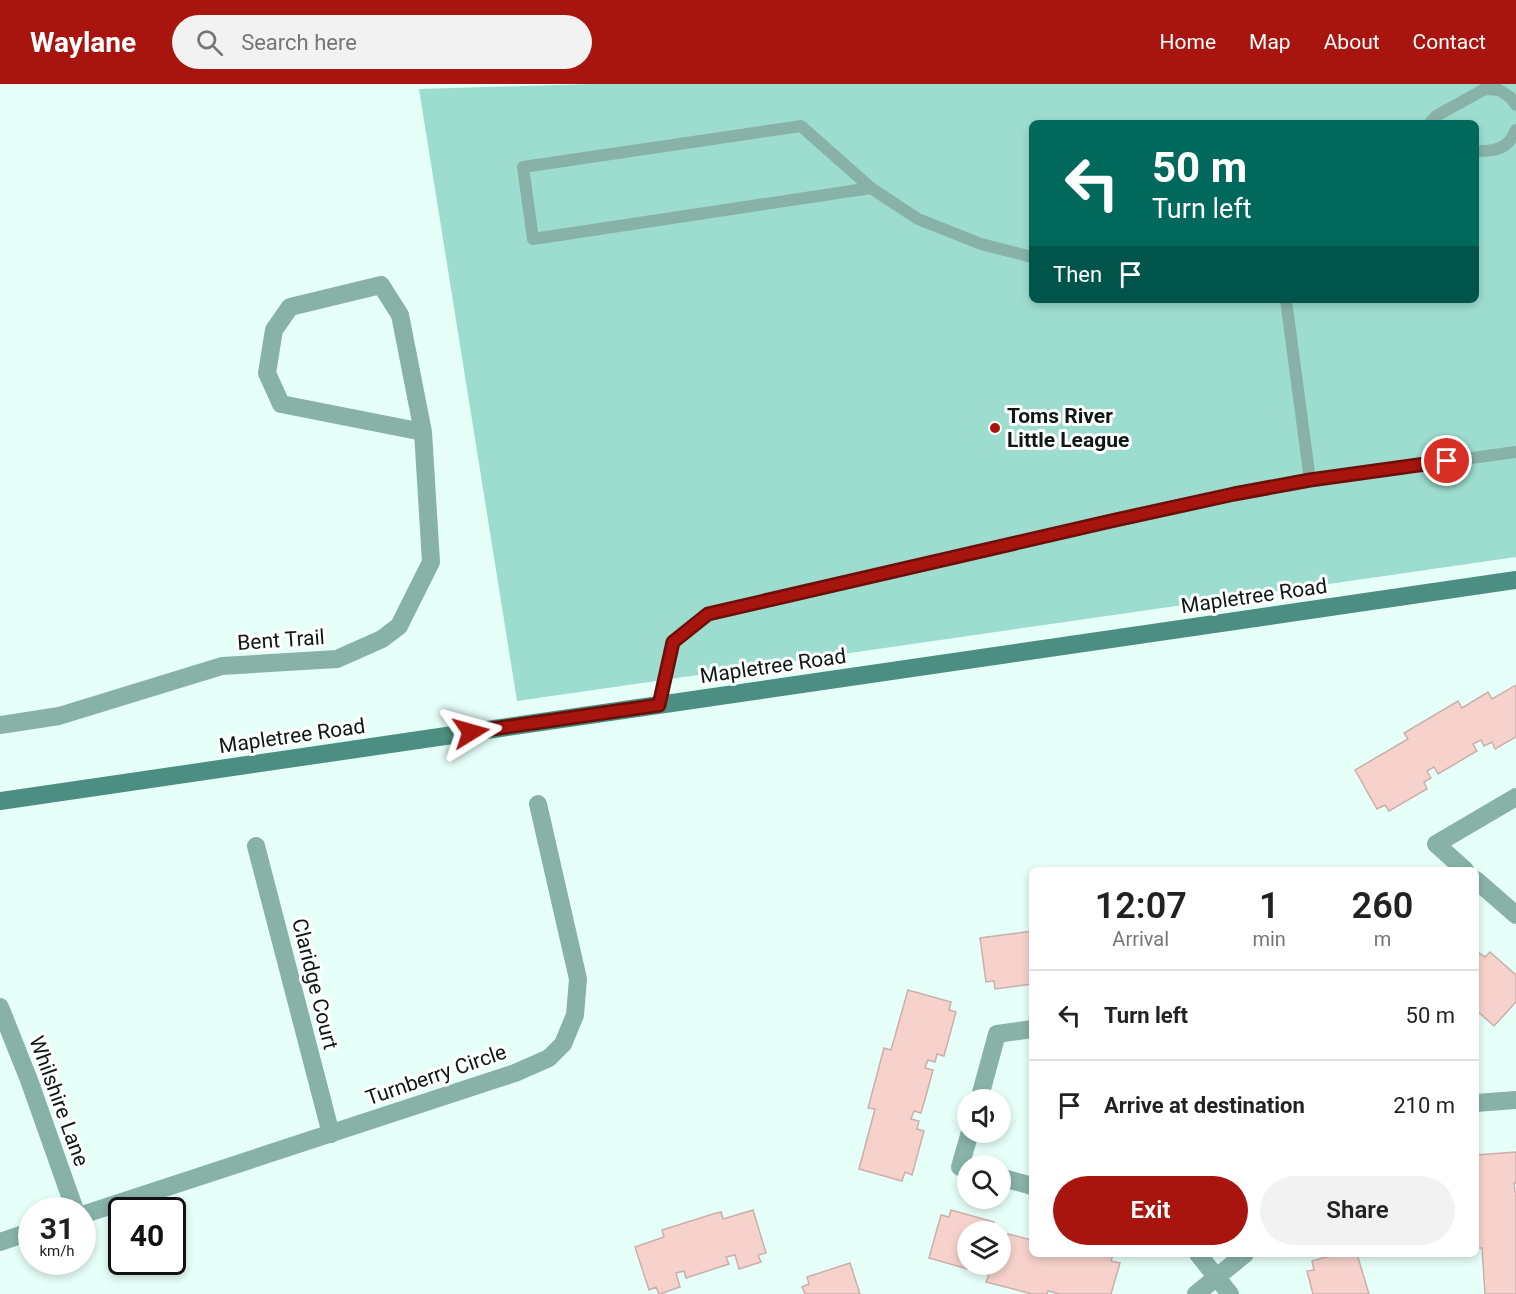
<!DOCTYPE html>
<html lang="en">
<head>
<meta charset="utf-8">
<style>
  :root { --surface:#fff; --page:#f2f2f2; --text:#222; --muted:#767676; --line:#e0e0e0; --accent:#a8150e }
  body { margin:0; font-family:Roboto,sans-serif; background:var(--page); color:var(--text); height:100vh; display:flex; flex-direction:column; font-size:22px; white-space:nowrap }
  * { box-sizing:border-box; margin:0 }
  p { font-size:20px; color:var(--muted) }
  .icon { flex:none; width:33px; height:33px; fill:none; stroke:currentColor; stroke-width:2; stroke-linecap:round; stroke-linejoin:round }
  .map { position:relative; flex:1; overflow:hidden }
  .side { position:absolute; left:1029px; top:783px; width:450px; height:390px; display:flex; flex-direction:column; background:var(--surface); border-radius:9px; box-shadow:0 3px 9px #0003 }
  .side>* { flex:none }
  .banner { position:absolute; left:1029px; top:36px; width:450px; height:183px; border-radius:9px; box-shadow:0 3px 9px #0003; background:#00695c; color:#fff; overflow:hidden }
  .fabs { position:absolute; left:957px; top:1005px; display:grid; gap:12px }
  .fabs a { display:grid; place-items:center; width:54px; height:54px; border-radius:50%; background:var(--surface); box-shadow:0 3px 9px #0003; font-size:30px }
  .speed { position:absolute; left:18px; top:1113px; display:flex; gap:12px; font-size:30px; font-weight:700; text-align:center }
  .speed>* { display:grid; place-content:center; width:78px; height:78px; border-radius:50%; background:var(--surface); box-shadow:0 3px 9px #0003; line-height:1 }
  .speed small { font-size:15px; font-weight:400 }
  .speed .limit { border:3px solid #111; border-radius:9px; background:#fff; color:#111 }
  .pin { position:absolute; display:grid; place-items:center; width:51px; height:51px; color:#fff; margin:-26px; border:3px solid #fff; border-radius:50%; box-shadow:0 2px 6px #0007 }
  .me { position:absolute; width:66px; margin:-33px; rotate:82deg; stroke-linejoin:round; filter:drop-shadow(0 0 4px #0008) }
  .turn { display:flex; align-items:center; gap:21px; height:126px; padding:0 24px; font-size:27px }
  .turn .icon { width:78px; height:78px; stroke-width:2.5 }
  .turn b { display:block; font-size:42px; line-height:51px }
  .then { display:flex; align-items:center; height:57px; padding:0 24px; background:#0003; gap:12px; font-size:22px }
  .eta { display:flex; justify-content:space-evenly; align-items:center; height:102px; text-align:center }
  .eta b { font-size:36px; font-weight:600; line-height:42px }
  .button { display:flex; gap:12px; margin-top:auto; padding:12px 24px }
  .button a { flex:1; height:69px; border-radius:36px; background:var(--accent); color:#fff; font-size:24px; font-weight:600; line-height:69px; text-align:center }
  .button a+a { background:var(--page); color:var(--text) }
  ul { padding:0; list-style:none }
  li { display:flex; align-items:center; gap:18px; height:90px; padding:0 24px; border-top:2px solid var(--line) }
  li div { flex:1 }
  li b { display:block; font-size:22px }
  li em { font-style:normal }
  header { display:flex; align-items:center; gap:36px; box-sizing:border-box; height:84px; padding:0 30px; background:var(--accent); color:#fff }
  header strong { font-size:28px }
  nav { display:flex; gap:33px; margin-inline-start:auto; font-size:21px }
  .search { width:420px; height:54px; background:var(--page); display:flex; align-items:center; gap:15px; box-sizing:border-box; padding:0 21px; border-radius:33px; color:var(--muted); font-size:22px }
  .map>svg:first-child { display:block }
  .green { fill:#9dddcf; fill-rule:evenodd }
  .building { fill:#f7d2cc; stroke:#caafab; stroke-width:1.5 }
  .lines { fill:none; stroke-linecap:round; stroke-linejoin:round }
  .lane { stroke:#88b2a8; stroke-width:12 }
  .street { stroke:#88b2a8; stroke-width:18 }
  .secondary { stroke:#4c8f82; stroke-width:18 }
  .route-casing { stroke:#6d0e09; stroke-width:15 }
  .route { stroke:#a8150e; stroke-width:10 }
  .poi-dot { fill:#a8150e; stroke:#fff; stroke-width:2 }
  .labels { text-anchor:middle; dominant-baseline:central; stroke-width:6; stroke-linejoin:round; paint-order:stroke }
  .poi-label { font-size:21px; font-weight:bold; fill:#0e1816; stroke:#fff; text-anchor:start }
  .street-label { font-size:21px; fill:#0e1816; stroke:#fff }
</style>
</head>
<body>
<header>
<strong>Waylane</strong>
<div class="search"><svg class="icon" aria-label="search" viewBox="0 0 24 24"><circle cx="10" cy="10" r="6"/><path d="M15 15l6 6"/></svg>Search here</div>
<nav><a>Home</a><a>Map</a><a>About</a><a>Contact</a></nav>
</header>
<div class="map">
<svg width="1516" height="1210" viewBox="0 0 1516 1210">
  <rect width="100%" height="100%" fill="#e7fff9"/>
  <path class="green" d="M590 0H1516V473L517 617 419 5ZM1032 39H1476V216H1032Z"/>
  <g class="building">
    <polygon points="1516,601 1516,653 1495,665 1492,658 1484,662 1481,656 1473,660 1477,667 1438,690 1434,683 1427,687 1431,694 1424,698 1427,705 1389,727 1385,721 1377,725 1355,686 1408,655 1404,649 1458,617 1462,624 1488,608 1492,615"/>
    <polygon points="1032,847 1032,900 995,905 994,897 986,898 980,854"/>
    <polygon points="1478,868 1485,873 1490,868 1516,891 1516,918 1494,942 1476,926 1476,870"/>
    <polygon points="908,906 951,918 949,926 956,928 944,972 937,970 935,978 928,976 925,984 933,986 927,1008 921,1029 914,1027 911,1035 919,1037 917,1045 924,1047 912,1091 905,1088 902,1097 859,1085 875,1025 868,1024 884,964 891,966"/>
    <polygon points="1516,1068 1516,1099 1514,1099 1515,1108 1516,1108 1516,1210 1485,1210 1482,1164 1476,1164 1476,1071"/>
    <polygon points="753,1126 766,1169 758,1171 761,1178 739,1185 735,1171 726,1173 729,1180 686,1194 684,1187 676,1189 680,1203 660,1210 659,1210 656,1203 649,1206 635,1163 664,1153 662,1146 713,1130 721,1128 723,1135"/>
    <polygon points="951,1126 994,1138 992,1145 1000,1147 968,1148 968,1180 1000,1180 1000,1155 1007,1156 1008,1150 1032,1156 1032,1170 1113,1170 1111,1177 1120,1179 1111,1210 1060,1210 1048,1207 1047,1210 1032,1210 986,1198 989,1191 929,1174 941,1131 949,1133"/>
    <polygon points="1337,1170 1357,1170 1369,1210 1313,1210 1307,1187 1314,1186 1312,1177"/>
    <polygon points="850,1179 860,1210 805,1210 802,1203 809,1200 807,1193"/>
  </g>
  <g class="lines">
    <g class="lane">
      <polyline points="1430,39 1436,32 1485,5 1499,6 1510,13 1516,21"/>
      <path d="M1476 67C1495 67 1508 66 1516 46"/>
      <polyline points="871,104 533,155 523,83 801,42 871,104 918,135 981,160 1032,173"/>
      <polyline points="1286,216 1310,396"/>
      <polyline points="659,621 673,558 708,530 1156,427 1234,410 1310,396 1516,368"/>
    </g>
    <g class="street">
      <polyline points="0,641 59,632 222,582 337,575 382,555 399,542 431,478 423,348 400,231 381,201 290,223 274,246 267,289 281,320 423,348"/>
      <polyline points="256,762 331,1050"/>
      <polyline points="1465,786 1436,760 1516,713"/>
      <polyline points="1476,796 1516,831"/>
      <polyline points="0,923 29,996 75,1126"/>
      <polyline points="979,1016 997,950 1032,945"/>
      <polyline points="1476,1019 1516,1016"/>
      <polyline points="968,1084 960,1083 970,1048"/>
      <polyline points="1000,1093 1032,1102"/>
      <polyline points="82,1131 515,989 549,974 563,960 575,931 578,895 538,720"/>
      <polyline points="0,1158 32,1147"/>
      <polyline points="1198,1170 1230,1210"/>
      <polyline points="1196,1210 1245,1170"/>
    </g>
    <polyline class="secondary" points="0,717 1516,496"/>
  </g>
  <g class="lines">
    <g class="route-casing">
      <polyline id="route" points="471,648 659,621 673,558 708,530 1111,437 1234,410 1310,396 1447,377"/>
    </g>
    <use href="#route" class="route"/>
  </g>
  <circle class="poi-dot" cx="995" cy="344" r="6"/>
  <g class="labels">
    <g class="poi-label">
      <text x="1007" y="332">Toms River<tspan x="1007" dy="24">Little League</tspan></text>
    </g>
    <g class="street-label">
      <text transform="translate(1254 512) rotate(-8)">Mapletree Road</text>
      <text transform="translate(281 556) rotate(-4)">Bent Trail</text>
      <text transform="translate(773 582) rotate(-8)">Mapletree Road</text>
      <text transform="translate(292 652) rotate(-8)">Mapletree Road</text>
      <text transform="translate(315 900) rotate(76)">Claridge Court</text>
      <text transform="translate(436 991) rotate(-19)">Turnberry Circle</text>
      <text transform="translate(59 1017) rotate(70)">Whilshire Lane</text>
    </g>
  </g>
</svg>
<div class="fabs">
<a><svg class="icon" aria-label="sound" viewBox="0 0 24 24"><path d="M4 9h4l5-4v14l-5-4H4zM17 9q2 3 0 6"/></svg></a>
<a><svg class="icon" aria-label="search" viewBox="0 0 24 24"><circle cx="10" cy="10" r="6"/><path d="M15 15l6 6"/></svg></a>
<a><svg class="icon" aria-label="layers" viewBox="0 0 24 24"><path d="M12 4l9 5-9 5-9-5zM3 14l9 5 9-5"/></svg></a>
</div>
<div class="speed"><div>31<small>km/h</small></div><div class="limit">40</div></div>
<div class="pin" style="left:1447px;top:377px;background:#d93025"><svg class="icon" aria-label="arrive" viewBox="0 0 24 24"><path d="M6 21V4h12l-3 4 3 4H6"/></svg></div>
<svg class="me" style="left:471px;top:648px" viewBox="-20 -20 40 40"><path d="M0-17L14 15 0 8-14 15z" fill="#a8150e" stroke="#fff" stroke-width="4"/></svg>
<div class="banner">
<div class="turn"><svg class="icon" aria-label="left" viewBox="0 0 24 24"><path d="M17 20v-9H6M10 6l-5 5 5 5"/></svg><div><b>50 m</b>Turn left</div></div>
<div class="then">Then<svg class="icon" aria-label="arrive" viewBox="0 0 24 24"><path d="M6 21V4h12l-3 4 3 4H6"/></svg></div>
</div>
<section class="side">
<div class="eta">
<div><b>12:07</b><p>Arrival</p></div>
<div><b>1</b><p>min</p></div>
<div><b>260</b><p>m</p></div>
</div>
<ul>
<li><svg class="icon" aria-label="left" viewBox="0 0 24 24"><path d="M17 20v-9H6M10 6l-5 5 5 5"/></svg><div><b>Turn left</b></div><em>50 m</em></li>
<li><svg class="icon" aria-label="arrive" viewBox="0 0 24 24"><path d="M6 21V4h12l-3 4 3 4H6"/></svg><div><b>Arrive at destination</b></div><em>210 m</em></li>
</ul>
<div class="button"><a>Exit</a><a>Share</a></div>
</section>
</div>
</body>
</html>
